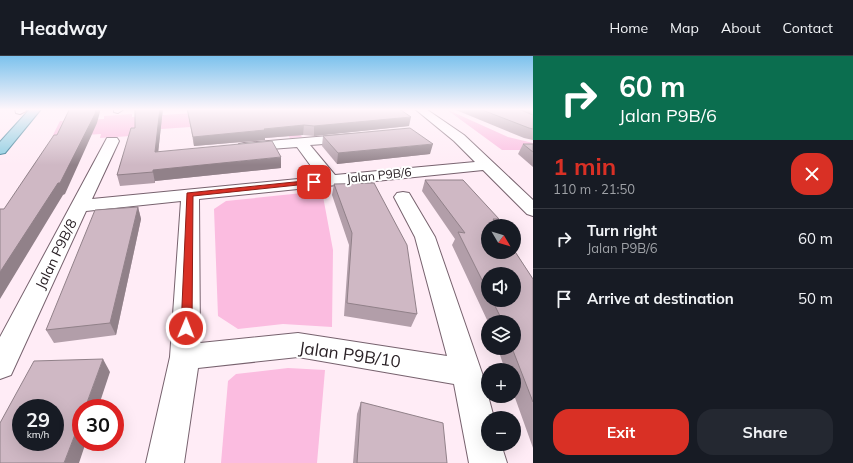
<!DOCTYPE html>
<html lang="en">
<head>
<meta charset="utf-8">
<style>
  :root { --surface:#171b24; --page:#242831; --text:#f1f3f6; --muted:#9ea1a6; --line:#363941; --accent:#d93025 }
  body { margin:0; font-family:Mulish,sans-serif; background:var(--page); color:var(--text); height:100vh; display:flex; flex-direction:column; font-size:15px; white-space:nowrap }
  * { box-sizing:border-box; margin:0 }
  p { font-size:13px; color:var(--muted) }
  .icon { flex:none; width:22px; height:22px; fill:none; stroke:currentColor; stroke-width:2; stroke-linecap:round; stroke-linejoin:round }
  .map { position:relative; flex:1; overflow:hidden }
  .sheet { display:flex; flex-direction:column; background:var(--surface); width:320px }
  .sheet>* { flex:none }
  .guide { background:#0b6e4f; color:#fff; overflow:hidden }
  .needle { width:26px; rotate:128deg }
  .buttons { position:absolute; left:481px; top:163px; display:grid; gap:8px }
  .buttons a { display:grid; place-items:center; width:40px; height:40px; border-radius:50%; background:var(--surface); box-shadow:0 4px 16px #0002; font-size:20px }
  .speed { position:absolute; left:12px; top:343px; display:flex; gap:8px; font-size:20px; font-weight:700; text-align:center }
  .speed>* { display:grid; place-content:center; width:52px; height:52px; border-radius:50%; background:var(--surface); box-shadow:0 4px 16px #0002; line-height:1 }
  .speed small { font-size:10px; font-weight:400 }
  .speed .limit { border:6px solid #d22; background:#fff; color:#111 }
  .pin { position:absolute; display:grid; place-items:center; width:34px; height:34px; color:#fff; margin:-17px; border-radius:8px; box-shadow:0 2px 6px #0006 }
  .me { position:absolute; width:44px; margin:-22px; rotate:1deg; stroke-linejoin:round; filter:drop-shadow(0 0 3px #0008) }
  .turn { display:flex; align-items:center; gap:14px; height:84px; padding:0 20px; font-size:18px }
  .turn .icon { width:52px; height:52px; stroke-width:2.5 }
  .turn b { display:block; font-size:28px; line-height:34px }
  .round { display:grid; place-items:center; flex:none; width:42px; height:42px; border-radius:16px; background:var(--page) }
  .headline { display:flex; align-items:center; justify-content:space-between; height:68px; padding:0 20px }
  h1 { font-size:24px; font-weight:700; line-height:30px; color:var(--accent) }
  .primary-button { display:flex; gap:8px; margin-top:auto; padding:8px 20px }
  .primary-button a { flex:1; height:46px; border-radius:16px; background:var(--accent); color:#fff; font-size:16px; font-weight:700; line-height:46px; text-align:center }
  .primary-button a+a { background:var(--page); color:var(--text) }
  ul { padding:0; list-style:none }
  li { display:flex; align-items:center; gap:12px; height:60px; padding:0 20px; border-top:1px solid var(--line) }
  li div { flex:1 }
  li b { display:block; font-size:15px }
  li em { font-style:normal }
  header { display:flex; align-items:center; gap:24px; box-sizing:border-box; height:56px; padding:0 20px; background:var(--surface); border-bottom:1px solid var(--line) }
  header strong { font-size:19px }
  nav { display:flex; gap:22px; margin-inline-start:auto; font-size:14px }
  main { display:flex; flex:1; min-height:0 }
  .map>svg:first-child { display:block }
  .green { fill:#fbbce0 }
  .lines { fill:none; stroke-linecap:round; stroke-linejoin:round }
  .minor-casing { stroke:#77626e; stroke-width:2 }
  .major-casing { stroke:#337a92; stroke-width:2 }
  .minor { fill:#fff; fill-rule:evenodd }
  .major { fill:#88cce0; fill-rule:evenodd }
  .wall { fill:#b29ea9; fill-rule:evenodd }
  .shaded-wall { fill:#918189 }
  .building { fill:#cfb8c4; stroke:#918189; fill-rule:evenodd }
  .route { fill:#d93025; stroke:#8d1f18 }
  .labels { text-anchor:middle; dominant-baseline:central; stroke-width:4; stroke-linejoin:round; paint-order:stroke }
  .far-street-label { font-size:12px; fill:#292025; stroke:#fff }
  .street-label { font-size:14px; fill:#292025; stroke:#fff }
  .near-street-label { font-size:17px; fill:#292025; stroke:#fff }
</style>
</head>
<body>
<header>
<strong>Headway</strong>
<nav><a>Home</a><a>Map</a><a>About</a><a>Contact</a></nav>
</header>
<main>
<div class="map">
<svg width="533" height="407" viewBox="0 0 533 407">
  <rect width="100%" height="100%" fill="#ffecf6"/>
  <g class="green">
    <polygon points="254,53 406,53 410,55 289,64 302,81 290,82 278,65 132,75 131,80 100,82 101,78 52,81 60,65 104,63 104,60 132,58 132,61"/>
    <polygon points="446,53 508,81 533,87 533,94 502,94"/>
    <polygon points="322,135 333,194 332,271 283,268 238,273 218,260 214,153 226,145"/>
    <polygon points="288,312 325,314 317,407 221,407 228,325 236,318"/>
  </g>
  <g class="lines">
    <g class="minor-casing">
      <g id="minor">
        <polygon points="15,53 25,53 26,55 20,58 16,57"/>
        <polygon points="114,53 124,53 118,57 114,56"/>
        <polygon points="415,53 426,53 464,79 533,144 533,160 527,158 483,114 199,143 200,287 298,277 447,300 415,181 394,141 397,137 403,136 409,137 435,181 482,317 494,362 488,362 488,388 501,388 507,407 469,407 454,328 298,301 198,312 184,407 146,407 170,301 181,145 86,155 11,319 0,323 0,281 107,82 117,82 119,85 92,143 319,121 297,91 244,95 239,94 237,91 239,88 244,87 352,78 357,79 359,82 352,86 310,89 335,119 475,106 454,85"/>
      </g>
    </g>
    <g class="major-casing">
      <polygon id="major" points="30,53 41,53 5,97 0,98 0,86"/>
    </g>
    <use href="#minor" class="minor"/>
    <use href="#major" class="major"/>
  </g>
  <g class="wall">
    <polygon points="135,52 163,52 158,96 281,112 155,125 155,127 120,130 117,119 135,72"/>
    <polygon points="187,52 398,52 409,70 314,80 303,79 265,82 265,84 194,90"/>
    <polygon points="457,52 516,52 533,59 533,84 524,82 456,54"/>
    <polygon points="516,52 533,52 533,59"/>
    <polygon points="323,80 430,98 337,108 322,90"/>
    <polygon points="523,88 533,88 533,111 518,98"/>
    <path d="M425 124 499 163 497 168 533 223V392L514 339V314H505L500 299 502 296 500 292H514V266H488L452 189 455 183 422 135ZM488 218 514 244H488Z"/>
    <polygon points="334,128 417,258 411,271 344,260 349,189 332,139"/>
    <polygon points="138,151 141,163 116,279 54,287 46,274"/>
    <polygon points="361,346 447,407 353,407 357,358"/>
  </g>
  <g class="shaded-wall">
    <polygon points="96,52 101,52 97,67 65,138 63,139 0,243 0,216"/>
    <polygon points="160,52 163,52 157,107 155,96"/>
    <polygon points="411,61 409,70 314,80 314,70"/>
    <polygon points="304,69 303,79 265,82 265,84 194,90 193,81"/>
    <polygon points="433,88 430,98 337,108 338,97"/>
    <polygon points="281,101 281,112 155,125 155,127 153,116 153,114"/>
    <polygon points="138,151 141,163 116,279 110,267"/>
    <polygon points="103,303 110,316 98,352 85,352"/>
    <polygon points="81,363 81,386 86,386 79,407 64,407"/>
  </g>
  <g class="building">
    <polygon points="70,52 96,52 95,58 60,127 58,127 0,216 0,153 4,153 54,79 57,79"/>
    <polygon points="135,52 160,52 155,96 272,85 281,101 153,114 153,116 117,119 131,72 135,72"/>
    <polygon points="187,52 398,52 411,61 314,70 304,69 264,73 265,74 193,81"/>
    <polygon points="477,52 516,52 533,59 533,73 529,72"/>
    <polygon points="410,72 433,88 338,97 323,80"/>
    <polygon points="523,88 533,88 533,96"/>
    <polygon points="425,124 463,124 499,163 493,163 498,170 488,170 488,196 514,196 514,194 533,223 533,346 512,292 514,292 514,266 503,266 492,244 514,244 514,218 488,218 488,236 458,176 465,177"/>
    <polygon points="374,127 407,189 417,258 347,247 352,177 334,128"/>
    <polygon points="138,151 110,267 46,274 95,154"/>
    <path d="M103 303 85 352H81V363L64 407H0V367L34 305ZM21 352H55V386H21Z"/>
    <polygon points="361,346 443,367 447,407 357,407"/>
  </g>
  <linearGradient id="sky" x2="0" y2="1"><stop stop-color="#7cc2ed"/><stop offset="0.49" stop-color="#fff6fb"/><stop offset="1" stop-color="#fff6fb" stop-opacity="0"/></linearGradient>
  <rect width="533" height="109" fill="url(#sky)"/>
  <polygon class="route" points="314,124 318,126 317,127 193,140 192,272 190,275 182,275 181,272 187,137"/>
  <g class="labels">
    <g class="far-street-label">
      <text transform="translate(379 119) rotate(-6)">Jalan P9B/6</text>
    </g>
    <g class="street-label">
      <text transform="translate(56 198) rotate(-64)">Jalan P9B/8</text>
    </g>
    <g class="near-street-label">
      <text transform="translate(350 298) rotate(8)">Jalan P9B/10</text>
    </g>
  </g>
</svg>
<div class="buttons">
<a><svg class="needle" viewBox="-14 -14 28 28"><path d="M0-13l5 13h-10z" fill="#e53935"/><path d="M0 13l5-13h-10z" fill="#9ea1a6"/></svg></a>
<a><svg class="icon" aria-label="sound" viewBox="0 0 24 24"><path d="M4 9h4l5-4v14l-5-4H4zM17 9q2 3 0 6"/></svg></a>
<a><svg class="icon" aria-label="layers" viewBox="0 0 24 24"><path d="M12 4l9 5-9 5-9-5zM3 14l9 5 9-5"/></svg></a>
<a>+</a>
<a>−</a>
</div>
<div class="speed"><div>29<small>km/h</small></div><div class="limit">30</div></div>
<div class="pin" style="left:314px;top:126px;background:#d93025"><svg class="icon" aria-label="arrive" viewBox="0 0 24 24"><path d="M6 21V4h12l-3 4 3 4H6"/></svg></div>
<svg class="me" style="left:186px;top:272px" viewBox="-20 -20 40 40"><circle r="17" fill="#d93025" stroke="#fff" stroke-width="3"/><path d="M0-11L8 9 0 5-8 9z" fill="#fff"/></svg>
</div>
<section class="sheet">
<div class="guide">
<div class="turn"><svg class="icon" aria-label="right" viewBox="0 0 24 24"><path d="M7 20v-9h11M14 6l5 5-5 5"/></svg><div><b>60 m</b>Jalan P9B/6</div></div>
</div>
<div class="headline"><div><h1>1 min</h1><p>110 m · 21:50</p></div><a class="round" style="background:#d93025;color:#fff"><svg class="icon" aria-label="close" viewBox="0 0 24 24"><path d="M6 6l12 12M18 6L6 18"/></svg></a></div>
<ul>
<li><svg class="icon" aria-label="right" viewBox="0 0 24 24"><path d="M7 20v-9h11M14 6l5 5-5 5"/></svg><div><b>Turn right</b><p>Jalan P9B/6</p></div><em>60 m</em></li>
<li><svg class="icon" aria-label="arrive" viewBox="0 0 24 24"><path d="M6 21V4h12l-3 4 3 4H6"/></svg><div><b>Arrive at destination</b></div><em>50 m</em></li>
</ul>
<div class="primary-button"><a>Exit</a><a>Share</a></div>
</section>
</main>
</body>
</html>
